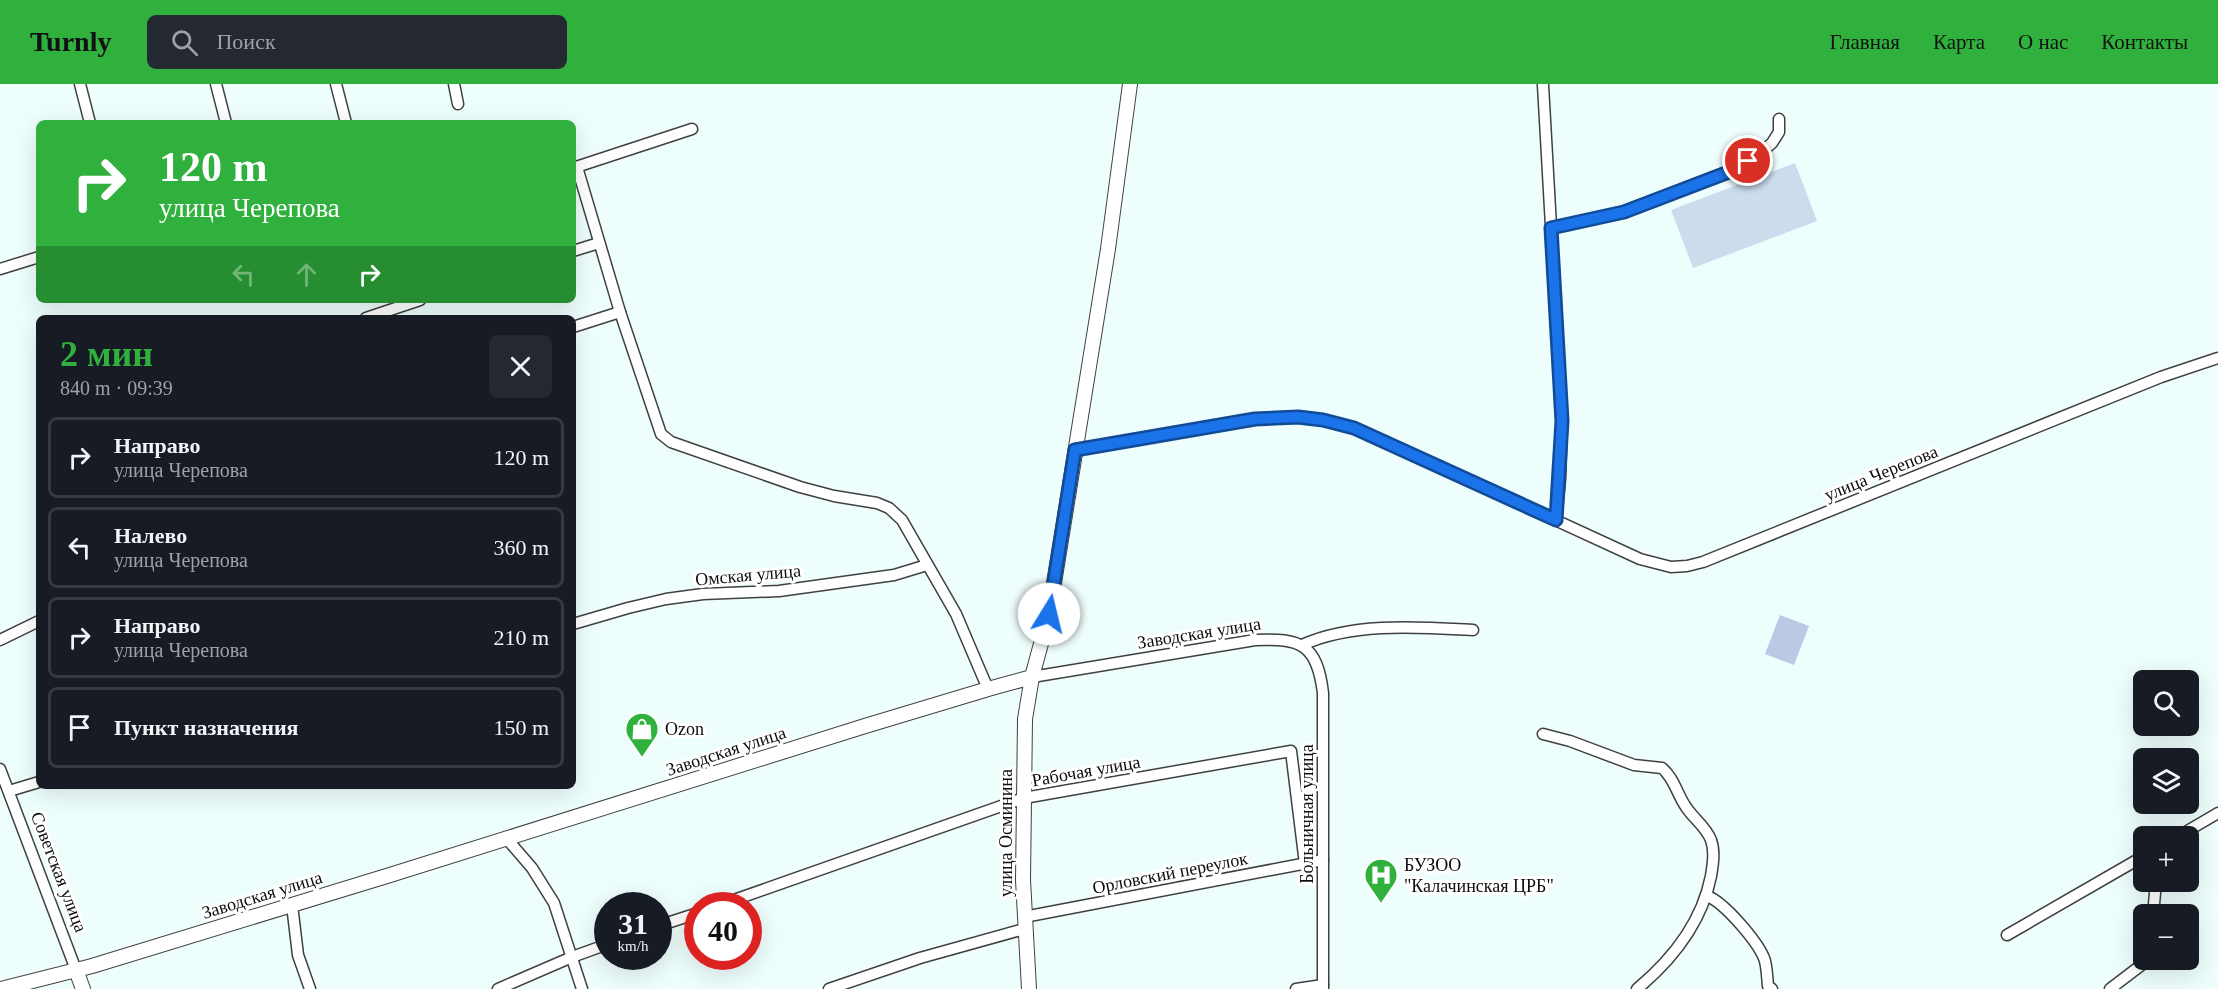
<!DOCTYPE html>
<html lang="ru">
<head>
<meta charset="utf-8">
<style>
  :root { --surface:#171b24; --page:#242831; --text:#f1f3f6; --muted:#9ea1a6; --line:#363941; --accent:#30b13e }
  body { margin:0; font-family:"Times New Roman",serif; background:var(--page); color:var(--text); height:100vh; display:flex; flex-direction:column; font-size:22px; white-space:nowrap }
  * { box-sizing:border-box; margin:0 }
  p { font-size:20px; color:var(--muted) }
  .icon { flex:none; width:33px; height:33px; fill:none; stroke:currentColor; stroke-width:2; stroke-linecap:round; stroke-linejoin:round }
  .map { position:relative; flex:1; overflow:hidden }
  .panel { position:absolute; left:36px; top:231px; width:540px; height:474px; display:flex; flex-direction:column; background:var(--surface); border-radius:9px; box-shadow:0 6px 24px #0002 }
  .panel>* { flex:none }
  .guide { position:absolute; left:36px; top:36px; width:540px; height:183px; border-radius:9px; box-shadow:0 6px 24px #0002; background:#30b13e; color:#fff; overflow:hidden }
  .controls { position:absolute; left:2133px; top:586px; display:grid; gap:12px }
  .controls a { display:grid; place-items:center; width:66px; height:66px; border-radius:9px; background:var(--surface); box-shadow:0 6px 24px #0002; font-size:30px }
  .speed { position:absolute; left:594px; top:808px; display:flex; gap:12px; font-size:30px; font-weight:700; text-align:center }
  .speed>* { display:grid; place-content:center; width:78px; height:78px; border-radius:50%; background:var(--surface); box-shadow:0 6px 24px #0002; line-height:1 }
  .speed small { font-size:15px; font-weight:400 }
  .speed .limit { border:9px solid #d22; background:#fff; color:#111 }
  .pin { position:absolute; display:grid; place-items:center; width:51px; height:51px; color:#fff; margin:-26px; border:3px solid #fff; border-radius:50%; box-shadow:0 2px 6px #0007 }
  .me { position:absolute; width:66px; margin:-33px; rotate:9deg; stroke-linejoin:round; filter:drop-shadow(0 0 4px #0008) }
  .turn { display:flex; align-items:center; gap:21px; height:126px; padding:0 24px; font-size:27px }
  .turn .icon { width:78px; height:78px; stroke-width:2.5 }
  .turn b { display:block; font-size:42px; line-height:51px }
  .lanes { display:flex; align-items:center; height:57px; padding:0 24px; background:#0003; justify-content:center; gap:30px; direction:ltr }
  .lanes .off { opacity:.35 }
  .round { display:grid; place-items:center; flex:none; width:63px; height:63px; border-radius:9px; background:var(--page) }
  .head { display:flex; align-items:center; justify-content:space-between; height:102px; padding:0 24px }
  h1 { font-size:36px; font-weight:700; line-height:45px; color:var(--accent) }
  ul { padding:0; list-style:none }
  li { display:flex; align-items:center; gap:18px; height:81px; margin:0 12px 9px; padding:0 12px; border:3px solid var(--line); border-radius:9px }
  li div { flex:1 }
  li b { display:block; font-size:22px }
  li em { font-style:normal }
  header { display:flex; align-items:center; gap:36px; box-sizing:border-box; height:84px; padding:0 30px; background:var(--accent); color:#111 }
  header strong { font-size:28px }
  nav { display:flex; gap:33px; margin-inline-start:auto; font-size:21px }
  .search { width:420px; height:54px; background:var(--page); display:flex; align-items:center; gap:15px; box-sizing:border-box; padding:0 21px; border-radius:9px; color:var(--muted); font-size:22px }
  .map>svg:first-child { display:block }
  .green { fill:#bacae5 }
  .pitch { fill:#cbdced }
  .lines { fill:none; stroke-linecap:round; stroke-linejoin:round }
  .minor-casing { stroke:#404040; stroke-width:13 }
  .tertiary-casing { stroke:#404040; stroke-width:16 }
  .minor { stroke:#fff; stroke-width:10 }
  .tertiary { stroke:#fff; stroke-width:14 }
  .route-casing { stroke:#114b97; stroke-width:15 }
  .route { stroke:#1a73e8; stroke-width:10 }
  .labels { text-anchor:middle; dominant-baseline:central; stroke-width:6; stroke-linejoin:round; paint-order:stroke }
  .street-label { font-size:18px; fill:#0d0d0d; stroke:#fff }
  .poi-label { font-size:18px; fill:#0d0d0d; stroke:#fff; text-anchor:start }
</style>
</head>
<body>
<header>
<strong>Turnly</strong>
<div class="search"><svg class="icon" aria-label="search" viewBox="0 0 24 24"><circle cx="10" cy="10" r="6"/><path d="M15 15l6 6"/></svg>Поиск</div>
<nav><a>Главная</a><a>Карта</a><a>О нас</a><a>Контакты</a></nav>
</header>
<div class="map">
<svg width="2218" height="905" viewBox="0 0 2218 905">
  <rect width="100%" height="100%" fill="#eefefd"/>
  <polygon class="green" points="1780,531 1809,542 1794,581 1765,570"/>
  <polygon class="pitch" points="1795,79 1817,137 1693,184 1671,126"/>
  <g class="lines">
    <g class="minor-casing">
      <g id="minor">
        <polyline points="80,0 90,39"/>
        <polyline points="216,0 226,39"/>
        <polyline points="336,0 346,39"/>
        <polyline points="454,0 458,20"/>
        <polyline points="1543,1 1562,337 1560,395 1556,436"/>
        <polyline points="577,83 620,228 661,350 671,358 800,403 834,412 877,419 889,424 902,436 956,530 988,605"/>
        <polyline points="573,84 692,45"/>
        <polyline points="1551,144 1624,128 1734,85 1761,69 1772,59 1779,48 1779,35"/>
        <polyline points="573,167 599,159"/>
        <polyline points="0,185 39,173"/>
        <polyline points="366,234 420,216"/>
        <polyline points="573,243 620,228"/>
        <polyline points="1075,366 1255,335 1298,333 1323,336 1354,344 1379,355 1640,475 1671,483 1687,482 1703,478 2161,293 2218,274"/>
        <polyline points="573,540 628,524 666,515 703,510 779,507 894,491 927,481"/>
        <polyline points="0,556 39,537"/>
        <path d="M1302 561C1353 538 1418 543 1473 546"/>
        <path d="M1032 593 1255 556C1301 554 1317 560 1323 609V905"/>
        <path d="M1543 650 1570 657 1634 681 1662 684C1674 694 1677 710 1686 723 1693 734 1706 743 1711 756 1715 767 1713 780 1711 792 1702 838 1673 875 1637 905"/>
        <polyline points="0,685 76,886"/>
        <polyline points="9,707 39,698"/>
        <polyline points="2177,753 2218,729"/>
        <polyline points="507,755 532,784 554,819 582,905"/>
        <path d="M1707 812C1724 818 1757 857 1764 874 1767 881 1767 893 1768 902L1772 905"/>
        <polyline points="292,821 298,871 310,905"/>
        <polyline points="717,822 1024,714 1291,667 1305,780"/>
        <polyline points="2153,831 2156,798"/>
        <polyline points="1024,833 1323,776"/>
        <polyline points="658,842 698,829"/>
        <polyline points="2007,851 2144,772"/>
        <polyline points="498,905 572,873 608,860"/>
        <polyline points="829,905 920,874 1024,845"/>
        <polyline points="1296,905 1323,901"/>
        <polyline points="2110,905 2148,876"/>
      </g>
    </g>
    <g class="tertiary-casing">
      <g id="tertiary">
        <polyline points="76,886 83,905"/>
        <polyline points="1,905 92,882 390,791 865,642 988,605 1032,593"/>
        <polyline points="1029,905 1023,796 1025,635 1032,593 1049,530 1108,165 1130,0"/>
      </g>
    </g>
    <use href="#minor" class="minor"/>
    <use href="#tertiary" class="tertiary"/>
  </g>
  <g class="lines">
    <g class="route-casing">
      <polyline id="route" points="1049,530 1075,366 1255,335 1298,333 1323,336 1354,344 1556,436 1562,337 1551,144 1624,128 1734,86 1748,77"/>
    </g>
    <use href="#route" class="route"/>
  </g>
  <defs>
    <g id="shop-pin" transform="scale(1.725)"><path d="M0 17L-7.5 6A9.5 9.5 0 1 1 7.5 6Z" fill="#30b13e" stroke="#fff"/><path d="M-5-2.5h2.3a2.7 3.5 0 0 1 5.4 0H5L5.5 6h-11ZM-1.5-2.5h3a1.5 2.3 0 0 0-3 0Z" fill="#fff"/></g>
    <g id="hospital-pin" transform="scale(1.725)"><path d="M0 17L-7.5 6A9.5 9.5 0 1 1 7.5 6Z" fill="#30b13e" stroke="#fff"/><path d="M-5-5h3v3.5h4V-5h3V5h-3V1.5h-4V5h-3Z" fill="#fff"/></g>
  </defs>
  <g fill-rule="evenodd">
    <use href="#shop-pin" x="642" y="645"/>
    <use href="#hospital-pin" x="1381" y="791"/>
  </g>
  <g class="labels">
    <g class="street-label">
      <text transform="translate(1881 389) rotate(-22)">улица Черепова</text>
      <text transform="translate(748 491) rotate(-5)">Омская улица</text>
      <text transform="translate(1199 549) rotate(-9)">Заводская улица</text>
      <text transform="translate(726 667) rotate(-18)">Заводская улица</text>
      <text transform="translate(1086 687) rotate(-10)">Рабочая улица</text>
      <text transform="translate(1307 730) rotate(-90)">Больничная улица</text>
      <text transform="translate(1006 749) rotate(-90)">улица Осминина</text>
      <text transform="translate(59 788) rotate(69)">Советская улица</text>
      <text transform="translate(1170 789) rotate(-11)">Орловский переулок</text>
      <text transform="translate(262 811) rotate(-17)">Заводская улица</text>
    </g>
    <g class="poi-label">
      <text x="665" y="645">Ozon</text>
      <text x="1404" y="781">БУЗОО<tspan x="1404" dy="21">"Калачинская ЦРБ"</tspan></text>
    </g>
  </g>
</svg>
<div class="controls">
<a><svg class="icon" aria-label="search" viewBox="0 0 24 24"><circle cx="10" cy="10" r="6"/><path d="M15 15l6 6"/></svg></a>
<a><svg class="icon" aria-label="layers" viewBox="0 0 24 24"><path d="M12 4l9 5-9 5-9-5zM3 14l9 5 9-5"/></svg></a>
<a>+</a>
<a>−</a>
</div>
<div class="speed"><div>31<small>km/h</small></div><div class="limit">40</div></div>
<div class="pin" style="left:1748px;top:77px;background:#d93025"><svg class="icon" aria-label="arrive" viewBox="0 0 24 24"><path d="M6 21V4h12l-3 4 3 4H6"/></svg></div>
<svg class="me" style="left:1049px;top:530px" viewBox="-20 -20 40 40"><circle r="19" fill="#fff"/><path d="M0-13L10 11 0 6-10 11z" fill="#1a73e8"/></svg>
<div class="guide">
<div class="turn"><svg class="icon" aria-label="right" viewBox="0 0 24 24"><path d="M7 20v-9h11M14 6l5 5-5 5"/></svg><div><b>120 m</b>улица Черепова</div></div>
<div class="lanes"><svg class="icon off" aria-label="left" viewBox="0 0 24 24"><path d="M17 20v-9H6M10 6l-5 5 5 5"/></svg><svg class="icon off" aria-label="ahead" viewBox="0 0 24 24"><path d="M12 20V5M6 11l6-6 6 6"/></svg><svg class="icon" aria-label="right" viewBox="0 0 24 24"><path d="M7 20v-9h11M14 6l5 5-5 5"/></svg></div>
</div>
<section class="panel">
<div class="head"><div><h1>2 мин</h1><p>840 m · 09:39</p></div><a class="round"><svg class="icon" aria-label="close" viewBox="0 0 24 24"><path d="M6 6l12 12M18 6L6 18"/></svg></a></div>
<ul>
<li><svg class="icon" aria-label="right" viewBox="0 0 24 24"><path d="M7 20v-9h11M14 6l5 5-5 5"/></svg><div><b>Направо</b><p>улица Черепова</p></div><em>120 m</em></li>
<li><svg class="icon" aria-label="left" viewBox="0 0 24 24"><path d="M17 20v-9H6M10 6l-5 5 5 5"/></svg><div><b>Налево</b><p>улица Черепова</p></div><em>360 m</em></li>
<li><svg class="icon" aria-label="right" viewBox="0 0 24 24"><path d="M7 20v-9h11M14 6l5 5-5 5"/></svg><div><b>Направо</b><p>улица Черепова</p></div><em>210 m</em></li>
<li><svg class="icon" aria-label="arrive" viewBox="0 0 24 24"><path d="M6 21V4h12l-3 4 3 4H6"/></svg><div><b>Пункт назначения</b></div><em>150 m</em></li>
</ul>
</section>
</div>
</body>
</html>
